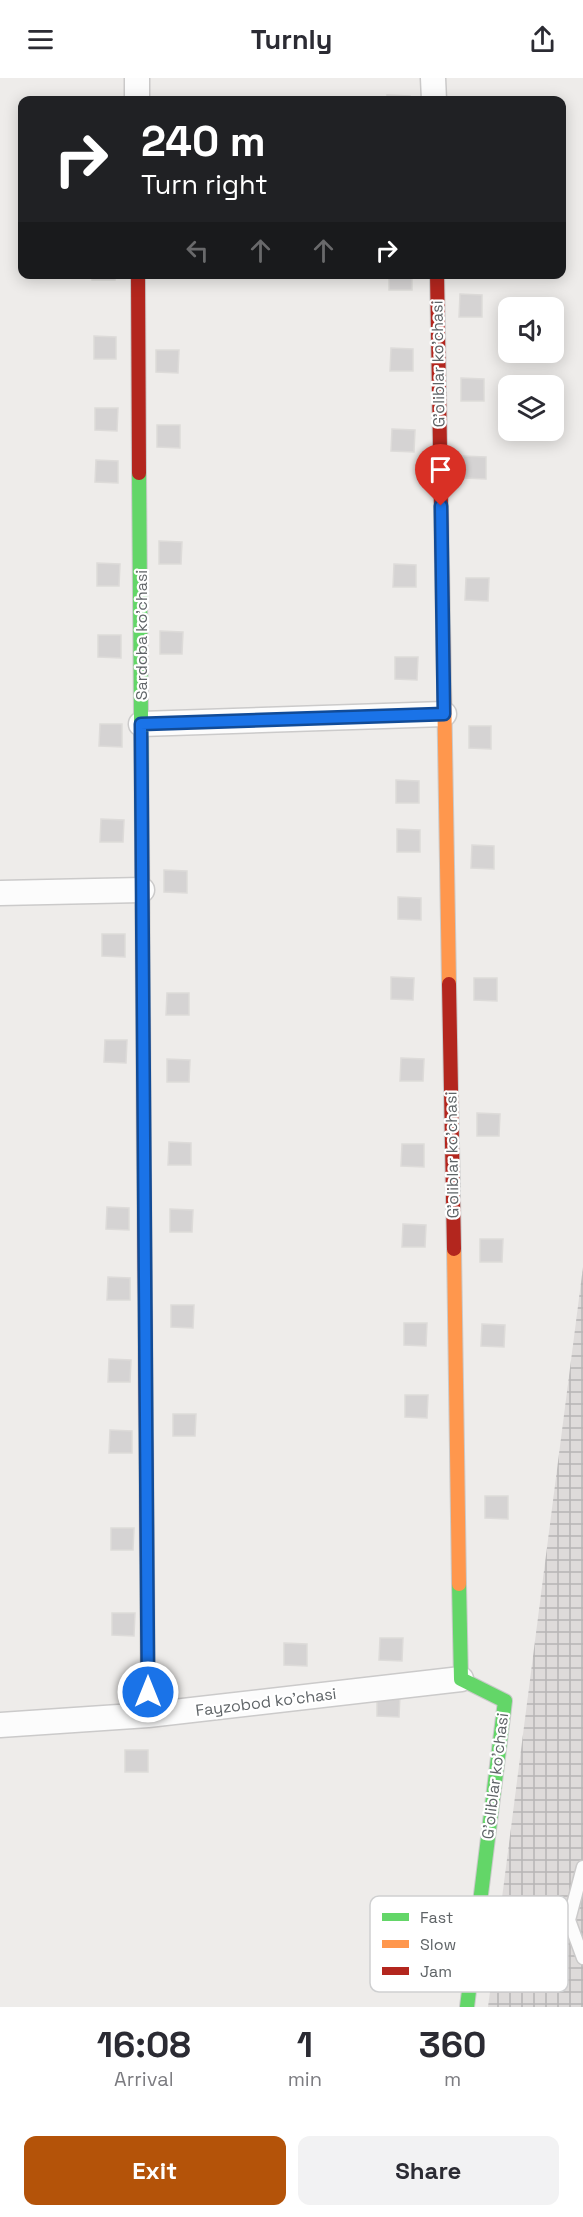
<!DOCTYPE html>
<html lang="en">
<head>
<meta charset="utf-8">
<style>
  :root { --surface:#fff; --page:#f2f2f3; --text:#2b2b33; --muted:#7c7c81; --accent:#b45309 }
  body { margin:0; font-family:"Space Grotesk",sans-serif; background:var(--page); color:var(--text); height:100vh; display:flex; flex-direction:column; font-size:22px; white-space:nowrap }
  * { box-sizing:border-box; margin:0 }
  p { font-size:20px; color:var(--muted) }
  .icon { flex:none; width:33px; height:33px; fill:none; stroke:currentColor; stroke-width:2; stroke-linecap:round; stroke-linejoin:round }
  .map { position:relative; height:1929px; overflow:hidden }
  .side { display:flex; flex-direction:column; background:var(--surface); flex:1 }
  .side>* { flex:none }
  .banner { position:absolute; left:18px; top:18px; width:548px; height:183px; border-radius:12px; box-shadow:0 3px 15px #0003; background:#202124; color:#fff; overflow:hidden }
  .tools { position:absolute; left:498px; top:219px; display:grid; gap:12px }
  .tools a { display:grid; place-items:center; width:66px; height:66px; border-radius:12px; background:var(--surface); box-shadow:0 3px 15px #0003; font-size:30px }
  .pin { position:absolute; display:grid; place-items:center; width:51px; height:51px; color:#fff; margin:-62px -26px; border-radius:50% 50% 50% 0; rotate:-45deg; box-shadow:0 0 6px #0007 }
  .pin .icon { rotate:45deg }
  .me { position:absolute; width:66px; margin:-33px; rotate:0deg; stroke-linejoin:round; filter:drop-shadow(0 0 4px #0008) }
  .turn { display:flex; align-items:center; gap:21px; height:126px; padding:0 24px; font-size:27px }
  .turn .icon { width:78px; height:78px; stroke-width:2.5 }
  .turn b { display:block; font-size:42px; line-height:51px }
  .lanes { display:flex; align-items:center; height:57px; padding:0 24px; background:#0003; justify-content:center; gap:30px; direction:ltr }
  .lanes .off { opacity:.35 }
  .eta { display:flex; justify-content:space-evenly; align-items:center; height:102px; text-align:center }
  .eta b { font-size:36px; font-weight:700; line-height:42px }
  .primary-button { display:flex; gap:12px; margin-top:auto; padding:12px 24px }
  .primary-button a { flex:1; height:69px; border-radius:12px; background:var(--accent); color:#fff; font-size:24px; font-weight:700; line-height:69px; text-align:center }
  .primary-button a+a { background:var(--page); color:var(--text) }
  header { display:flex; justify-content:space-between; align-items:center; height:78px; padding:0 24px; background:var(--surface); font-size:27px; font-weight:700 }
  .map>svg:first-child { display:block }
  .industrial { fill:url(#industrial-grid) }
  .building { fill:#d5d3d3; stroke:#dddbd9; stroke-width:1.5 }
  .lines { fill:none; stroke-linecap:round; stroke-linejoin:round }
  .lane-casing { stroke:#cbcaca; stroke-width:15 }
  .street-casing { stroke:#cbcaca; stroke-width:27 }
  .fast-casing { stroke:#cacaca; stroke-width:16 }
  .slow-casing { stroke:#cacaca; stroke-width:16 }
  .jam-casing { stroke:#cacaca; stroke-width:16 }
  .lane { stroke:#fcfcfc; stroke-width:12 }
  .street { stroke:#fcfcfc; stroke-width:24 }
  .fast { stroke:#63d668; stroke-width:14 }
  .slow { stroke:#ff974d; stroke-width:14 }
  .jam { stroke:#b3261e; stroke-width:14 }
  .route-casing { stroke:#114b97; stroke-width:15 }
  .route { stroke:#1a73e8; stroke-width:10 }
  .labels { text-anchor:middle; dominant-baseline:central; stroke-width:4.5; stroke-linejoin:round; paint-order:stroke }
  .street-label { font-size:16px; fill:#5f6467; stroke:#fff }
  .key { fill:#fff; stroke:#cfd0d1; stroke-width:1.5 }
  .key-label { font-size:16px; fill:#5f6467 }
</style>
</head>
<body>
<header><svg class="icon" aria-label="menu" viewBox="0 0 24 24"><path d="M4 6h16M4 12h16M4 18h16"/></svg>Turnly<svg class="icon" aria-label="share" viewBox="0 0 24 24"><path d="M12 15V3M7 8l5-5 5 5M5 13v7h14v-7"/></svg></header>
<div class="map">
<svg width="583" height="1929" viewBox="0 0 583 1929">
  <defs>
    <pattern id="industrial-grid" width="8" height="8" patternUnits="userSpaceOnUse" patternTransform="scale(1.5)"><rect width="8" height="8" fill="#dedbda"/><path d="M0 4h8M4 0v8" fill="none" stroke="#b7b5b5"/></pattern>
  </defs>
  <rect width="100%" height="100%" fill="#eeecea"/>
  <polygon class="industrial" points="583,1189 583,1929 488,1929"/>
  <g class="building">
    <polygon points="387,17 410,18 410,22 387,22"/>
    <rect x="92" y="196" width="23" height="6"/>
    <rect x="389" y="196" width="23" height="16"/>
    <polygon points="460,216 482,217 482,239 459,239"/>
    <polygon points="94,258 116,259 116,281 94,281"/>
    <polygon points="391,270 413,271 413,293 390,293"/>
    <polygon points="156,272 179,272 178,295 156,294"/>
    <polygon points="461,300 484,301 484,323 461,323"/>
    <polygon points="95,330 118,330 117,353 95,352"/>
    <polygon points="157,347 180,347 180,370 157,369"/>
    <polygon points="392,351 415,352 414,374 391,373"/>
    <polygon points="463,378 486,379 486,401 463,400"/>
    <polygon points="96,382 118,383 118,405 95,404"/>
    <polygon points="159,463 182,464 181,486 159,486"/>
    <polygon points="97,485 120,486 119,508 97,508"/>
    <polygon points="394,486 416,487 416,509 393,509"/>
    <polygon points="466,500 489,500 488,523 465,522"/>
    <polygon points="160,553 183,554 182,576 160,576"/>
    <polygon points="98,557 121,557 121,580 98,579"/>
    <polygon points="395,579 418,579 417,602 395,601"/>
    <polygon points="100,646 122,646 122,669 99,668"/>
    <polygon points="469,648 491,648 491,671 469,670"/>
    <polygon points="396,702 419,703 419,725 396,725"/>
    <polygon points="101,741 124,742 123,764 100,764"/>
    <polygon points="397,751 420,752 420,774 397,774"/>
    <polygon points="472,767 494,768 494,791 471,790"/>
    <polygon points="164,792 187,793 187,815 164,814"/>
    <polygon points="398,819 421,820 421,842 398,841"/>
    <polygon points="102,856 125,856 125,879 102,878"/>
    <polygon points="391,899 414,900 413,922 391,921"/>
    <polygon points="474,900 497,900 497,923 474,922"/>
    <polygon points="167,915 189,915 189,937 166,937"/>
    <polygon points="105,962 127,962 126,985 104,984"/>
    <polygon points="401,980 424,981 423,1003 400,1003"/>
    <polygon points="167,981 190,982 189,1004 167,1004"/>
    <polygon points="477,1035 500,1036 499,1058 477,1058"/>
    <polygon points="169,1064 191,1065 191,1087 168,1087"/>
    <polygon points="402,1066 424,1066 424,1089 401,1088"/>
    <polygon points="107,1129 129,1130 129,1152 106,1151"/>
    <polygon points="170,1131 193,1132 192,1154 170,1154"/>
    <polygon points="403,1146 426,1147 425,1169 402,1169"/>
    <polygon points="480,1161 503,1161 502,1184 480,1184"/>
    <polygon points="108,1199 130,1200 130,1222 107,1222"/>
    <polygon points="171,1227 194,1227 193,1250 171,1249"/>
    <polygon points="404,1245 427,1245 426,1268 404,1267"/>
    <polygon points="482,1246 505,1247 504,1269 481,1268"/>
    <polygon points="109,1281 131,1282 130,1304 108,1304"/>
    <polygon points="405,1317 428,1317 427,1340 405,1339"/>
    <polygon points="173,1336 196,1336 195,1358 173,1358"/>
    <polygon points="110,1352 132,1353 132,1375 109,1375"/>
    <polygon points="485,1418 508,1418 508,1441 485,1440"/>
    <polygon points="111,1450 134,1450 133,1472 111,1472"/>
    <polygon points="112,1535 135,1535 134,1558 112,1557"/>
    <polygon points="380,1560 403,1560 402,1583 379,1582"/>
    <polygon points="284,1565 307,1566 307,1588 284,1587"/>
    <polygon points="377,1616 400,1617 399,1639 377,1638"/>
    <rect x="125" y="1672" width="23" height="22"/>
  </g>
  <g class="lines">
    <g class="lane-casing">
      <polyline id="lane" points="583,1789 569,1842 583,1880"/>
    </g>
    <g class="street-casing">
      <g id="street">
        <polyline points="137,0 137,22"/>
        <polyline points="433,0 434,22"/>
        <polyline points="141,646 444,636"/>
        <polyline points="0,815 142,812"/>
        <polyline points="0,1647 148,1637 461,1601"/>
      </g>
    </g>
    <g class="fast-casing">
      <g id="fast">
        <polyline points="139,395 142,760"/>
        <polyline points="459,1506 461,1601 505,1623 467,1929"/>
      </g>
    </g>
    <g class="slow-casing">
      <g id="slow">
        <polyline points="442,486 449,906"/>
        <polyline points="142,760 144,1092"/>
        <polyline points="454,1171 459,1506"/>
        <polyline points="147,1486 148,1637"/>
      </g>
    </g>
    <g class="jam-casing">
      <g id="jam">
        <polyline points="138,196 139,395"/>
        <polyline points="437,196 442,486"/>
        <polyline points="449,906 454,1171"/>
        <polyline points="144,1092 147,1486"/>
      </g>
    </g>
    <use href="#lane" class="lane"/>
    <use href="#street" class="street"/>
    <use href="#fast" class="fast"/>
    <use href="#slow" class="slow"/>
    <use href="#jam" class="jam"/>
  </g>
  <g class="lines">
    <g class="route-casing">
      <polyline id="route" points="148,1614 141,646 444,636 441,428"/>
    </g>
    <use href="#route" class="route"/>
  </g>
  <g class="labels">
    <g class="street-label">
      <text transform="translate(438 286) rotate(-91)">G'oliblar ko'chasi</text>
      <text transform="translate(141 557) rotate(-90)">Sardoba ko'chasi</text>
      <text transform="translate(452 1077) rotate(-91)">G'oliblar ko'chasi</text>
      <text transform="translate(266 1624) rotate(-7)">Fayzobod ko'chasi</text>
      <text transform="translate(495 1698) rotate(-83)">G'oliblar ko'chasi</text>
    </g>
  </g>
  <rect x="370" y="1818" width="198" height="96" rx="9" class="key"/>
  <rect x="382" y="1835" width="27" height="8" fill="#63d668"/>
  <rect x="382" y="1862" width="27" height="8" fill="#ff974d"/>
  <rect x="382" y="1889" width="27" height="8" fill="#b3261e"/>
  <g class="key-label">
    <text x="420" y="1845">Fast</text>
    <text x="420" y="1872">Slow</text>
    <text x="420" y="1899">Jam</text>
  </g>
</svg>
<div class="tools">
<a><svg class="icon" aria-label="sound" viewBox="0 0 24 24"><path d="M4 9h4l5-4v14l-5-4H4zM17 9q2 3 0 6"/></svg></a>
<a><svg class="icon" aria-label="layers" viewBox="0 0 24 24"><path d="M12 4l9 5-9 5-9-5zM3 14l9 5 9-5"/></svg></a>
</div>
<div class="pin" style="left:441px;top:428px;background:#d93025"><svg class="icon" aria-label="arrive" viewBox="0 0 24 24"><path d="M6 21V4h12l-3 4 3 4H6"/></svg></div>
<svg class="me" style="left:148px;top:1614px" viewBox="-20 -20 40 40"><circle r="17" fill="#1a73e8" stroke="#fff" stroke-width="3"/><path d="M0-11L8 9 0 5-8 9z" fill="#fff"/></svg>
<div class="banner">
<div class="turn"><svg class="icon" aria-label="right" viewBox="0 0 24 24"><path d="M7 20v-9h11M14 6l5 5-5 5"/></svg><div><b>240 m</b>Turn right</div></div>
<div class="lanes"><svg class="icon off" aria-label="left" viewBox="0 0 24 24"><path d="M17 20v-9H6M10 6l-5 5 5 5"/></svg><svg class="icon off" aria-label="ahead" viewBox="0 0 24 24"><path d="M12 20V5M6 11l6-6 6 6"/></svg><svg class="icon off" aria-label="ahead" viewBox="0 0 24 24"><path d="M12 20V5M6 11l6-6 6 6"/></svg><svg class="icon" aria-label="right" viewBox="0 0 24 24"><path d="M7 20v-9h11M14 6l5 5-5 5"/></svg></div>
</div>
</div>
<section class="side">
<div class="eta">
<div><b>16:08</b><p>Arrival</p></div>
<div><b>1</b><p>min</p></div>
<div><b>360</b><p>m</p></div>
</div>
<div class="primary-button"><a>Exit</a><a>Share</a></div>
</section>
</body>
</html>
